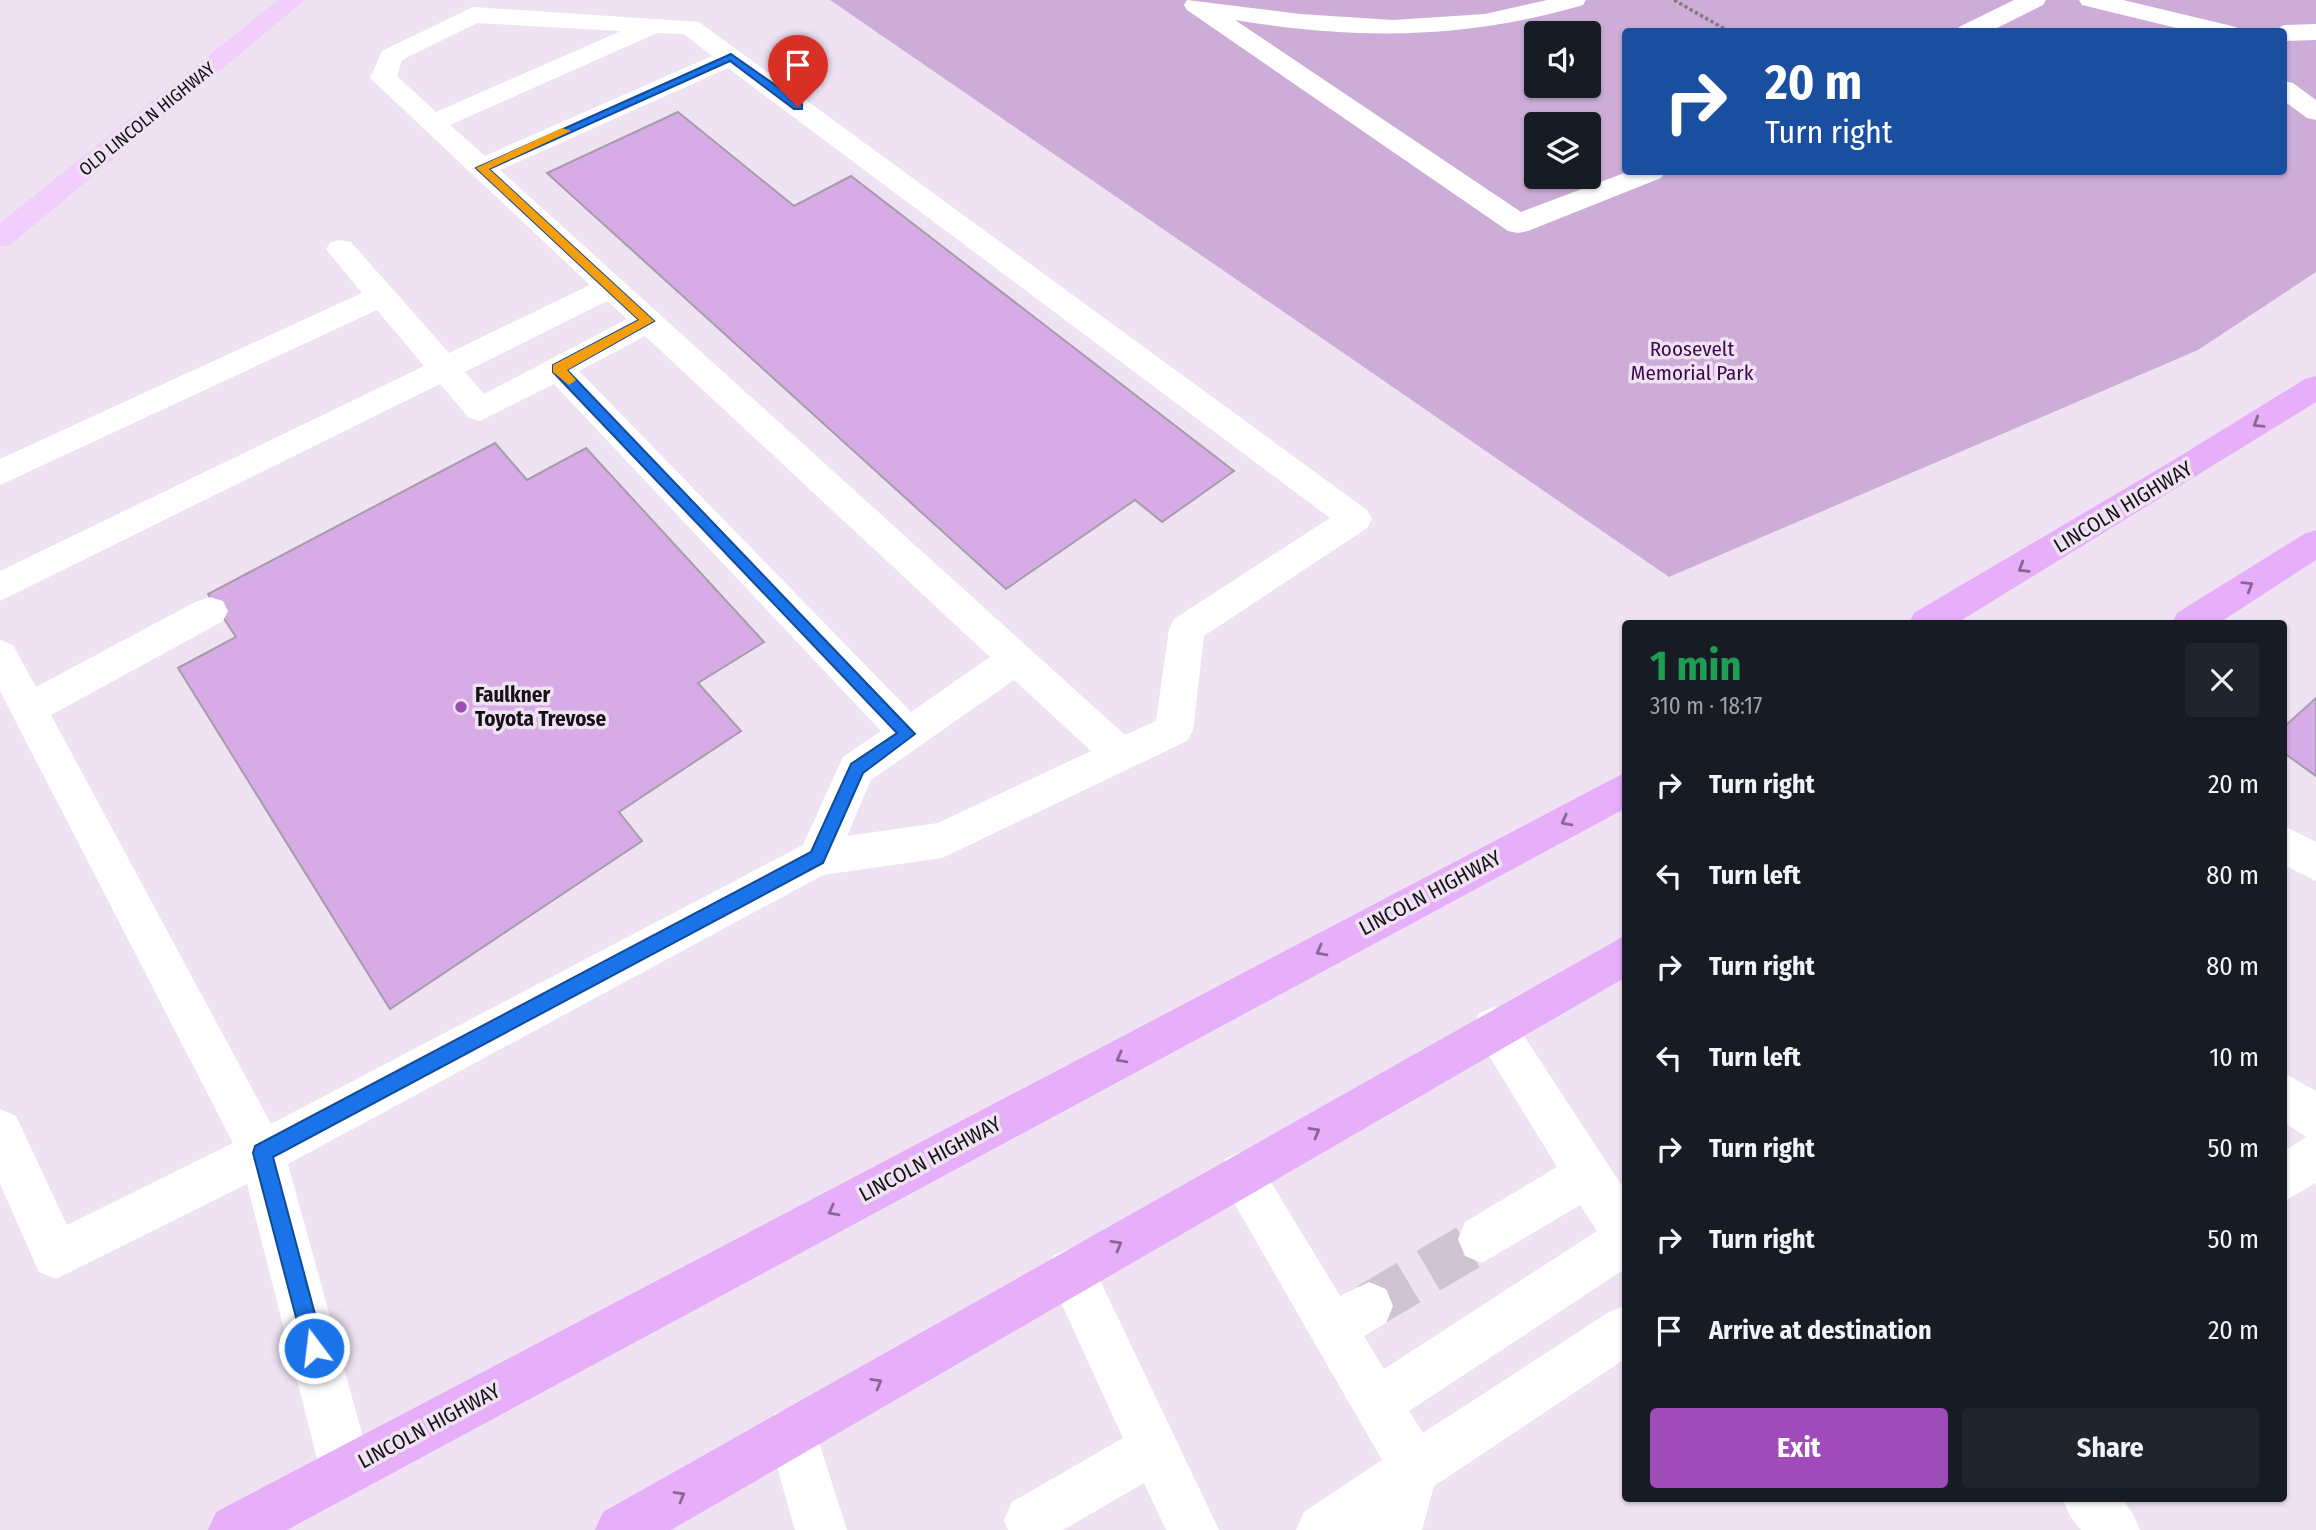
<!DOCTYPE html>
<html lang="en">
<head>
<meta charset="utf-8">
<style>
  :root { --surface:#171b24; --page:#20242c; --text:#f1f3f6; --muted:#9ea1a6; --accent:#9f4bb9 }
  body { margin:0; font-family:"Fira Sans Condensed",sans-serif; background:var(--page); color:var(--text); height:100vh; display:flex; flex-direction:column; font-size:26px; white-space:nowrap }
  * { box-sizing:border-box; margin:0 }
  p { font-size:23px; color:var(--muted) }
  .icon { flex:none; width:38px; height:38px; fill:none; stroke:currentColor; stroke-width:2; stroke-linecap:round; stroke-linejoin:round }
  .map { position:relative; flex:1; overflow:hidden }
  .details { position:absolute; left:1622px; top:620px; width:665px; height:882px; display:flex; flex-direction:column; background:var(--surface); border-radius:7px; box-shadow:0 2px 5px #0004 }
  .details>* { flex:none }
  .banner { position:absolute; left:1622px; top:28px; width:665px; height:147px; border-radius:7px; box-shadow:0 2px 5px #0004; background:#1a4fa0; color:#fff; overflow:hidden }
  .tools { position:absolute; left:1524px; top:21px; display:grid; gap:14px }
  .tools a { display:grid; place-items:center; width:77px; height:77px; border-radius:7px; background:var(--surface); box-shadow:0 2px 5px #0004; font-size:35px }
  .pin { position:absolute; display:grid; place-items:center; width:60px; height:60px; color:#fff; margin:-72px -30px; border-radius:50% 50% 50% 0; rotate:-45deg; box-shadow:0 0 7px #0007 }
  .pin .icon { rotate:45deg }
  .me { position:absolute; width:77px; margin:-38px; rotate:345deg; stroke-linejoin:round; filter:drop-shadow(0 0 5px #0008) }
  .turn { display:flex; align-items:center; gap:24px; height:147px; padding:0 28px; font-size:32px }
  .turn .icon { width:91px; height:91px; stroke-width:2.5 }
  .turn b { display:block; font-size:49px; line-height:60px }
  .round { display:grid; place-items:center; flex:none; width:74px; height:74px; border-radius:7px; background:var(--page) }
  .headline { display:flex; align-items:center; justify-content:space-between; height:119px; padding:0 28px }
  h1 { font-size:42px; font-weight:700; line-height:52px; color:#1e9e55 }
  .action { display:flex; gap:14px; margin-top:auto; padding:14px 28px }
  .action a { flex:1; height:80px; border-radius:7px; background:var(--accent); color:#fff; font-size:28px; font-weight:700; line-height:80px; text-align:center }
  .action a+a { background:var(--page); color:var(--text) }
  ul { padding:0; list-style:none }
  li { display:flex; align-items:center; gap:21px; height:91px; padding:0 28px }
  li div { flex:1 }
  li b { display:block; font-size:26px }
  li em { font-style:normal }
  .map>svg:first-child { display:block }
  .green { fill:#cdadd7; fill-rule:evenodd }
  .building { fill:#d7abe5; stroke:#a69caa; stroke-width:2 }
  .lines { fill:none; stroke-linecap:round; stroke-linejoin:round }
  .minor-tunnel { stroke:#cec4d2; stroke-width:46; stroke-dasharray:46 23; stroke-linecap:butt }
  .path { stroke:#827a84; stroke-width:3.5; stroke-dasharray:3.5 2.5; stroke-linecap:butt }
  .minor { fill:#fff; fill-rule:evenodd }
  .major { fill:#f1cefc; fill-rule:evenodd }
  .highway { fill:#e7aefa; fill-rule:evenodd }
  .oneway { stroke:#886793 }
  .route { fill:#1a73e8; stroke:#114b97; stroke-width:2 }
  .slow { fill:#f59e0b }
  .poi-dot { fill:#9f4bb9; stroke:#efe3f3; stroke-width:2.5 }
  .labels { text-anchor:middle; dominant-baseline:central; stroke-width:7; stroke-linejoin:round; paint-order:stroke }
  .far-street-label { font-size:18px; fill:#151116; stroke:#efe3f3 }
  .park-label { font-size:21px; fill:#40084f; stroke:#efe3f3 }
  .street-label { font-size:21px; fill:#151116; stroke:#efe3f3 }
  .poi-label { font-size:21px; font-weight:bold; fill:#151116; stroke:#efe3f3; text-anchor:start }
</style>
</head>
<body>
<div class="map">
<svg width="2316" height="1530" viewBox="0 0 2316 1530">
  <rect width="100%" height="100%" fill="#efe3f3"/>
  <path class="green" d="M830 0H2316V272L2198 350 1669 577ZM1626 32H2284V172H1626ZM1536 33H1589V86H1536ZM1536 124H1589V177H1536Z"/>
  <g class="building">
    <polygon points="678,112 794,206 851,176 1234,471 1162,522 1135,500 1006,589 547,173"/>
    <polygon points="495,443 527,480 586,448 764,642 698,683 741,731 619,812 642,841 390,1009 178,668 236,637 208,594"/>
    <polygon points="2316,698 2316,776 2284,753 2284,727"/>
  </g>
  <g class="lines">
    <polyline class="minor-tunnel" points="1369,1306 1482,1239"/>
    <polyline class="path" points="1674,0 1730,32"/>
    <g class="minor">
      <path d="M1187 0 1300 14 1393 20 1485 14 1547 0H1586L1583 5C1465 40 1356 40 1235 20L1521 212 1627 172H1665L1661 178 1528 231 1518 233 1508 231 1187 10 1184 5Z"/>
      <polygon points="2014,0 2046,0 2043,5 1989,32 1956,32 1959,27"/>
      <polygon points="2079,0 2123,0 2236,27 2239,32 2193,32 2082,5"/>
      <path d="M473 7 699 22 1367 510 1372 519 1367 528 1204 636 1193 730 1187 741 942 858 823 875 288 1164 372 1470 364 1488 346 1496 328 1488 320 1470 247 1184 56 1279 39 1272 0 1184V1109L16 1116 67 1225 233 1143 0 691V640L13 645 36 687 197 601 210 597 223 601 228 611 223 621 51 715 271 1124 803 845 843 757 881 731 554 384 480 421 469 418 440 384 0 601V571L424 366 377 310 0 485V459L362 293 326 249 331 242 341 240 351 242 449 353 590 285 370 78 382 51ZM477 23 621 31 436 112 397 76 402 60ZM657 33 684 34 712 56 485 156 450 125ZM728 68 1330 518 1174 619 1169 629 1156 721 1125 735 500 170ZM607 301 627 319 484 394 465 372ZM645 336 990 657 911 712 579 371ZM1014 680 1091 751 938 823 847 836 871 780Z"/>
      <polygon points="2316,24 2316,40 2284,41 2284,32 2272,32 2284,25"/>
      <polygon points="2284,81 2293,83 2316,100 2316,120 2307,118 2284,101"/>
      <polygon points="2284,826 2316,842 2316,881 2284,865"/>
      <polygon points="1494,1007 1509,1013 1626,1192 1626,1268 1409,1411 1423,1433 1609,1312 1626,1305 1626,1358 1434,1486 1422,1530 1296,1530 1304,1512 1382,1460 1218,1175 1225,1159 1241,1152 1257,1159 1340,1296 1369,1282 1386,1289 1393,1306 1386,1323 1364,1336 1384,1369 1597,1231 1580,1205 1482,1263 1465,1256 1458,1239 1465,1222 1557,1167 1472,1028 1479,1013"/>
      <polygon points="2284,1073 2316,1091 2316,1183 2284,1201 2284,1151 2306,1137 2284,1122"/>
      <polygon points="1071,1248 1088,1255 1219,1530 1166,1530 1144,1483 1063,1530 1008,1530 1004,1520 1012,1502 1123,1438 1047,1272 1054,1255"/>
      <polygon points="792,1407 810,1414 847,1530 795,1530 767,1432 774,1414"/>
      <polygon points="2062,1498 2121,1498 2132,1512 2140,1530 2081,1530 2070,1516"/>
    </g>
    <polygon class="major" points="278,0 305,0 10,245 0,247 0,223"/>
    <g class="highway">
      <polygon points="2316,376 2316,402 1957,623 1909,623 1914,613 2167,464 2305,379"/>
      <polygon points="2316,530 2316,560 2219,623 2172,623 2177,613 2304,534"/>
      <polygon points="1626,772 1626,808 287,1530 208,1530 216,1512"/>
      <polygon points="1626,935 1626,977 671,1530 595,1530 603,1512"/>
    </g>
  </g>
  <defs><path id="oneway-chevron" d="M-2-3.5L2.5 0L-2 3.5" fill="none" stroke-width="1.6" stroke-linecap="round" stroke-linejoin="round" transform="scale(1.75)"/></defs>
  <g class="oneway">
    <use href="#oneway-chevron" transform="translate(2258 423) rotate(148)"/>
    <use href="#oneway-chevron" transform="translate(2023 568) rotate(149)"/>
    <use href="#oneway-chevron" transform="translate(2248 586) rotate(-32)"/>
    <use href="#oneway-chevron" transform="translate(1566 821) rotate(152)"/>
    <use href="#oneway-chevron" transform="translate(1321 951) rotate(152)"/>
    <use href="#oneway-chevron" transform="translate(1121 1058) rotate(152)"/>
    <use href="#oneway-chevron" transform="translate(1315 1132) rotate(-30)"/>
    <use href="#oneway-chevron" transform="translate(833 1211) rotate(152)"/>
    <use href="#oneway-chevron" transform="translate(1117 1245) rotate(-30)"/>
    <use href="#oneway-chevron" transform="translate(877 1383) rotate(-30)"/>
    <use href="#oneway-chevron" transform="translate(680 1496) rotate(-30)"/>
  </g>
  <polygon class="route" points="731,54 802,104 802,109 794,109 730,61 489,169 654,321 567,370 915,734 863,773 823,863 273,1157 324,1348 321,1355 314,1358 307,1355 304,1348 253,1153 255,1146 811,852 851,764 897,733 553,372 553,365 639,320 476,168"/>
  <polygon class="slow" points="562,128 571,131 489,169 654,321 567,370 576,380 569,385 553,372 553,365 639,320 476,168"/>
  <circle class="poi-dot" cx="461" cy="707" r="7"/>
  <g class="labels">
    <g class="far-street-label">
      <text transform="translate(147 119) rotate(-39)">OLD LINCOLN HIGHWAY</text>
    </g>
    <g class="park-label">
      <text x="1692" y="349">Roosevelt<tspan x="1692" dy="24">Memorial Park</tspan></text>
    </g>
    <g class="street-label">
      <text transform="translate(2123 507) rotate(-31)">LINCOLN HIGHWAY</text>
      <text transform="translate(1430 893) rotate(-28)">LINCOLN HIGHWAY</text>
      <text transform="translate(930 1159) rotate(-28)">LINCOLN HIGHWAY</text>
      <text transform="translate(429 1426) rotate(-28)">LINCOLN HIGHWAY</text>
    </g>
    <g class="poi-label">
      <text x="475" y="695">Faulkner<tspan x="475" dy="24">Toyota Trevose</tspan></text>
    </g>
  </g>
</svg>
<div class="tools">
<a><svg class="icon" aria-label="sound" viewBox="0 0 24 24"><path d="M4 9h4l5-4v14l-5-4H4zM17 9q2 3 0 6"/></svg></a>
<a><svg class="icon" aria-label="layers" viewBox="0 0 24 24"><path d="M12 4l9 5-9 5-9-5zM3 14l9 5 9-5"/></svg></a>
</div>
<div class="pin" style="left:798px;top:107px;background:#d93025"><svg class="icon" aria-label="arrive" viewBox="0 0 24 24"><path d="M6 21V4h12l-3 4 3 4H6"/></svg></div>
<svg class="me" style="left:314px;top:1348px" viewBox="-20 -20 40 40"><circle r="17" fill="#1a73e8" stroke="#fff" stroke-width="3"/><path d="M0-11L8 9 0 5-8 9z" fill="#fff"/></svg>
<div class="banner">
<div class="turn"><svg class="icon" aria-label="right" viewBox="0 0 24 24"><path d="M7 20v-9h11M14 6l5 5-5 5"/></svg><div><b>20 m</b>Turn right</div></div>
</div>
<section class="details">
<div class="headline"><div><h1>1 min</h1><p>310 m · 18:17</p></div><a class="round"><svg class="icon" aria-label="close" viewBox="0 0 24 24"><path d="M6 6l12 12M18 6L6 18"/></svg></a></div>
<ul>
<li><svg class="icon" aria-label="right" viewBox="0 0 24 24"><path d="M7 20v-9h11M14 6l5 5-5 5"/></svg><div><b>Turn right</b></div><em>20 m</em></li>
<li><svg class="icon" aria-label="left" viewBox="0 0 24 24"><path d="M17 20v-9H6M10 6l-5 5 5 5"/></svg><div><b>Turn left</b></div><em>80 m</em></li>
<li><svg class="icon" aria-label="right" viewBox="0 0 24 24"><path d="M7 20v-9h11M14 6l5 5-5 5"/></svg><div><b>Turn right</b></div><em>80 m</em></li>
<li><svg class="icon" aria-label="left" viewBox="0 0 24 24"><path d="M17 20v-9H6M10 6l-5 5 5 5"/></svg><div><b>Turn left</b></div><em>10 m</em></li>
<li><svg class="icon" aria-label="right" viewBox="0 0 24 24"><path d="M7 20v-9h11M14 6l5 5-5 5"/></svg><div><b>Turn right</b></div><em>50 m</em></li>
<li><svg class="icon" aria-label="right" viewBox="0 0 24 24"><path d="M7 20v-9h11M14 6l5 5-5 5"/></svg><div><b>Turn right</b></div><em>50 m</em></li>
<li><svg class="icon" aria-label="arrive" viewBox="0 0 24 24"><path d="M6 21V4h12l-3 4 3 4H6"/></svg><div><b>Arrive at destination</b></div><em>20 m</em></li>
</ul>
<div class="action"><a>Exit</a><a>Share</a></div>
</section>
</div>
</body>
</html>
